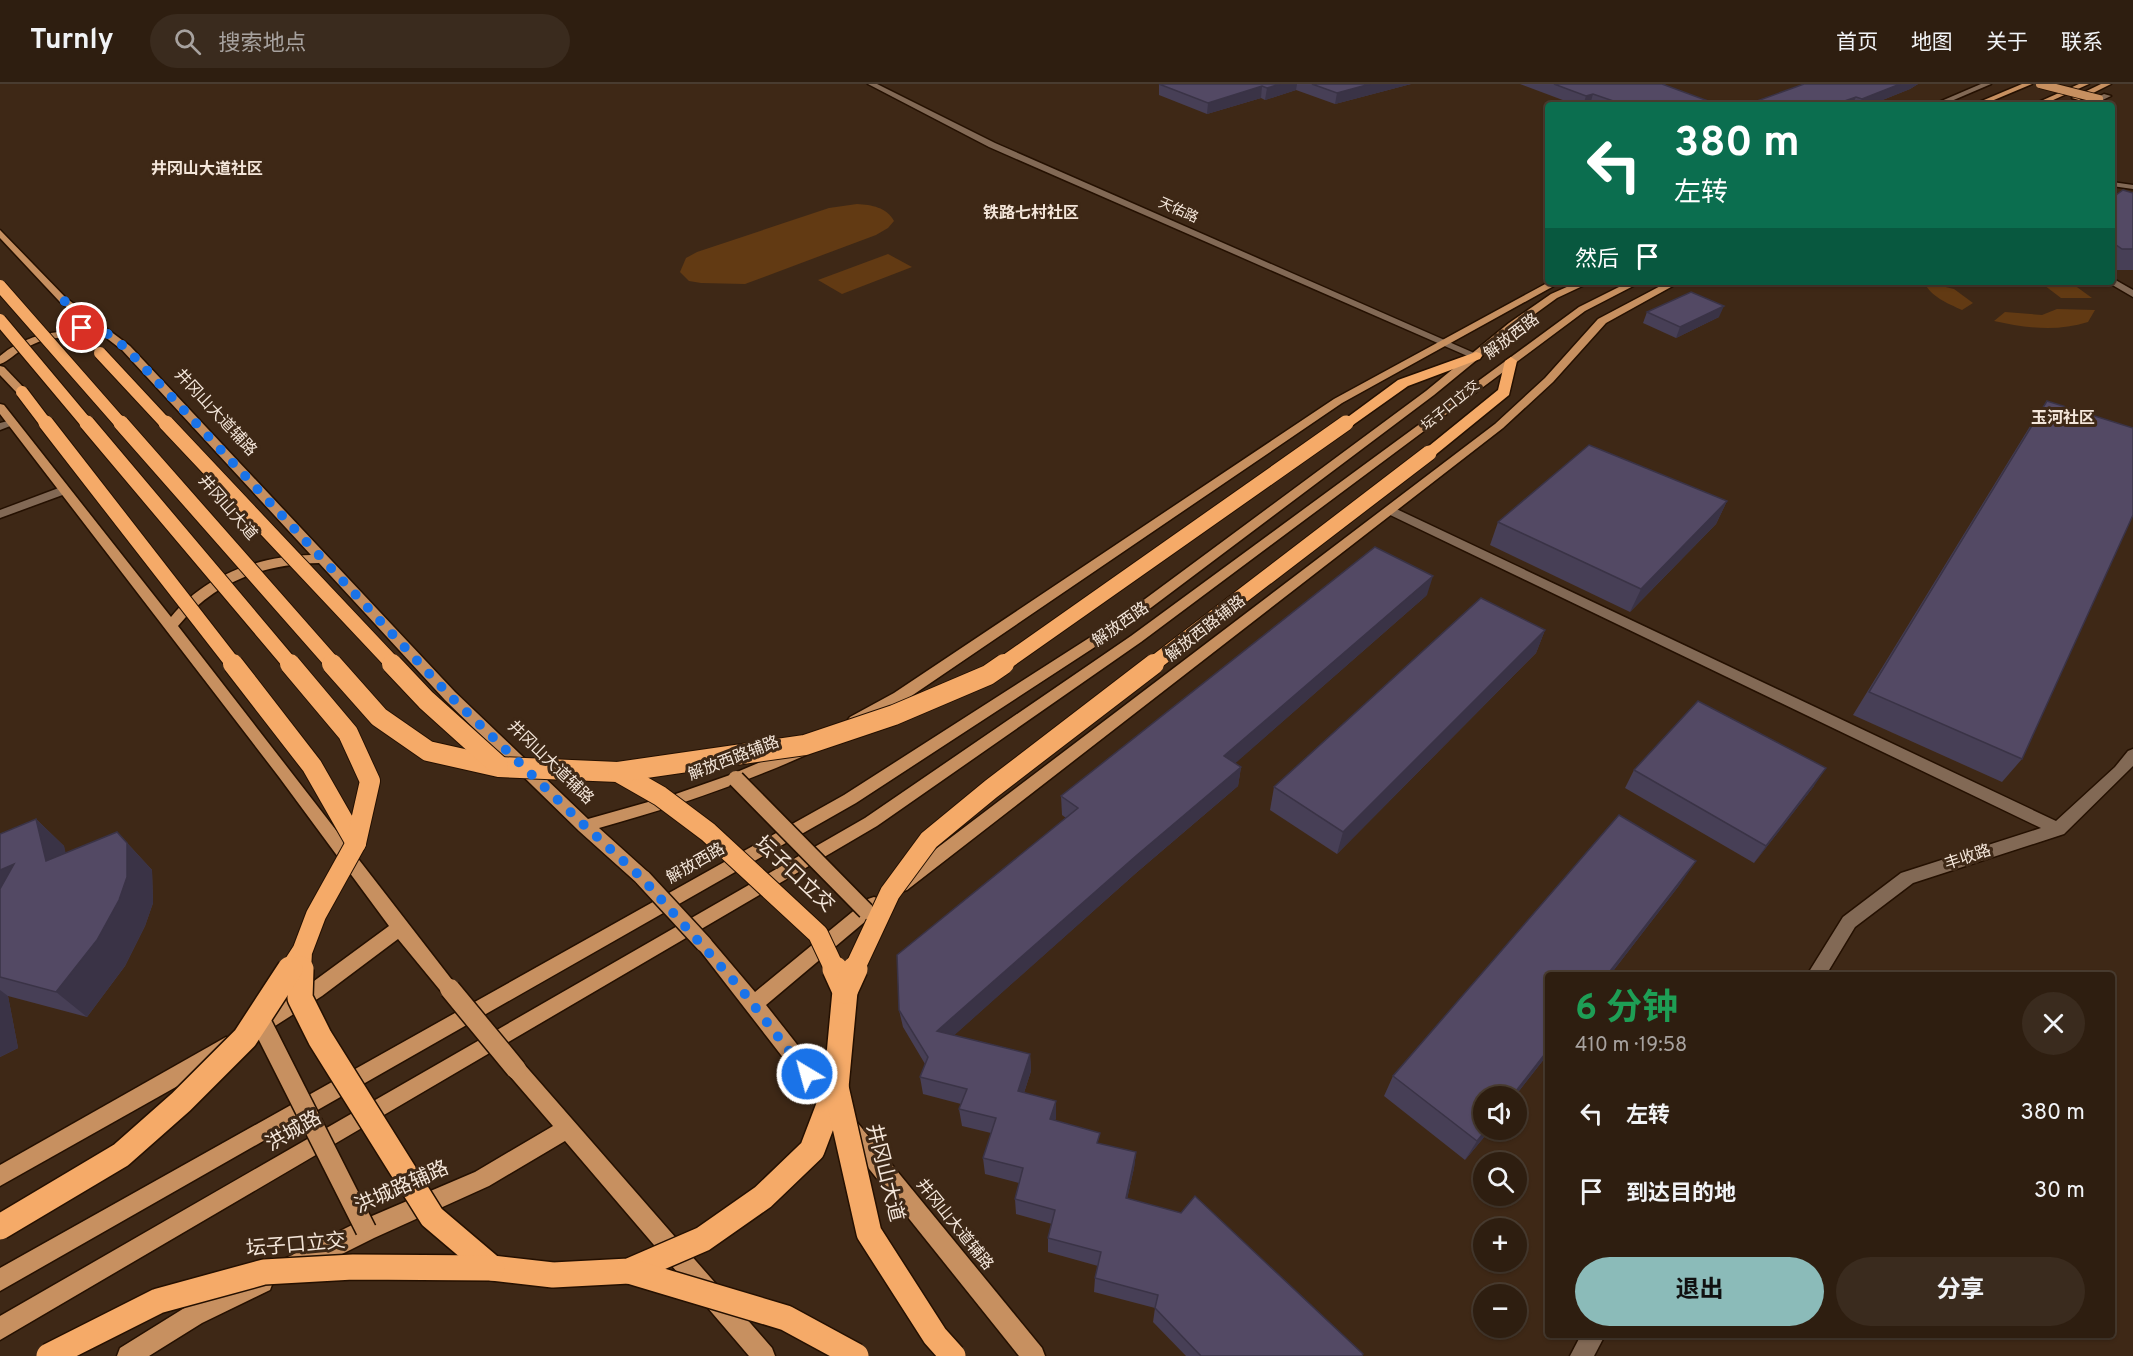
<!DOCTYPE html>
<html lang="zh">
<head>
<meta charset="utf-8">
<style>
  :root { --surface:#2e1e10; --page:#3a2b1e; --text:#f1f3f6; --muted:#a7a29f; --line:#493c30; --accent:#8bbbb9 }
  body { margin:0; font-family:Overpass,"Noto Sans SC",sans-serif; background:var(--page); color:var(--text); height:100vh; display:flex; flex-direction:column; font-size:22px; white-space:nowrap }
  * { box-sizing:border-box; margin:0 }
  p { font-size:20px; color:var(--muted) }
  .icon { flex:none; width:33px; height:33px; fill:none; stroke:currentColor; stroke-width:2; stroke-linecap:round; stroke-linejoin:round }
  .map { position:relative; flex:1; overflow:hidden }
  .drawer { position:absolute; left:1545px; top:888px; width:570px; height:366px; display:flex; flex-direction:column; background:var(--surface); border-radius:6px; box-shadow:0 2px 4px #0004,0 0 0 2px var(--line) }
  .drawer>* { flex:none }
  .hud { position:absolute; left:1545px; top:18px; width:570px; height:183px; border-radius:6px; box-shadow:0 2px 4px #0004,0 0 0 2px var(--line); background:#0b6e4f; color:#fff; overflow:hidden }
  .buttons { position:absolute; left:1473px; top:1002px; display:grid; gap:12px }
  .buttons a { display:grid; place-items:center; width:54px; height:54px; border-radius:50%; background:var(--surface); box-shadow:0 2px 4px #0004,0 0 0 2px var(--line); font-size:30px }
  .pin { position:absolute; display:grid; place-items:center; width:51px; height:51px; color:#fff; margin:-26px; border:3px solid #fff; border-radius:50%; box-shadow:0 2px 6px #0007 }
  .me { position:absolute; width:66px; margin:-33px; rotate:323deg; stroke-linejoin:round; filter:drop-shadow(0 0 4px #0008) }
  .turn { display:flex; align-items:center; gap:21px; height:126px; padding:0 30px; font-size:27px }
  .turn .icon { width:78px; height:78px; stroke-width:2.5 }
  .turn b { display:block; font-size:42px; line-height:51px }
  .then { display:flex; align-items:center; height:57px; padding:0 30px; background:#0003; gap:12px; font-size:22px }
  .round { display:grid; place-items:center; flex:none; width:63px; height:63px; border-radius:32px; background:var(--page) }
  .head { display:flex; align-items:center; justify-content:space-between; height:102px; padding:0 30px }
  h1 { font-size:36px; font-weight:700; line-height:45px; color:#1e9e55 }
  .cta { display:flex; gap:12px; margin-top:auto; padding:12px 30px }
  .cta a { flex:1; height:69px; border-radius:36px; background:var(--accent); color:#111; font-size:24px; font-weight:700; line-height:69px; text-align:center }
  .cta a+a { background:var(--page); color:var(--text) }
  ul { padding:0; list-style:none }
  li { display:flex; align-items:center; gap:18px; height:78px; padding:0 30px }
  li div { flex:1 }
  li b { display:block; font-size:22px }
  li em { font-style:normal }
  header { display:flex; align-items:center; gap:36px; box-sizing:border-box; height:84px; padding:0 30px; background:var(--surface); border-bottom:2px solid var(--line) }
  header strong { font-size:28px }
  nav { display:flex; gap:33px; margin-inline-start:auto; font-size:21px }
  .search { width:420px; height:54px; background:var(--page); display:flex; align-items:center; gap:15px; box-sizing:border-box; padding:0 21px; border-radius:33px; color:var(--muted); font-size:22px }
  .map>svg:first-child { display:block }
  .green { fill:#623a13 }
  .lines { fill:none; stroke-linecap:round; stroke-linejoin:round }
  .minor-casing { stroke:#241001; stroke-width:3 }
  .major-casing { stroke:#241001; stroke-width:3 }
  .highway-casing { stroke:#241001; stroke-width:3 }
  .minor { fill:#826955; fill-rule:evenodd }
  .major { fill:#c79060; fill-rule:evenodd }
  .highway { fill:#f5aa68; fill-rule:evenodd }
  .major-bridge-far2-casing { stroke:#241001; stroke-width:10; stroke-linecap:butt }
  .major-bridge-far1-casing { stroke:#241001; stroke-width:19; stroke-linecap:butt }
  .major-bridge-casing { stroke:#241001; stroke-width:23; stroke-linecap:butt }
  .highway-bridge-far3-casing { stroke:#241001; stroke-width:14; stroke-linecap:butt }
  .highway-bridge-far2-casing { stroke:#241001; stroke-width:17; stroke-linecap:butt }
  .highway-bridge-far1-casing { stroke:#241001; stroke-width:22; stroke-linecap:butt }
  .highway-bridge-casing { stroke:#241001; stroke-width:28; stroke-linecap:butt }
  .major-bridge-far2 { stroke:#c79060; stroke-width:8 }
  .major-bridge-far1 { stroke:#c79060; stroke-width:16 }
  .major-bridge { stroke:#c79060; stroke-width:20 }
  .highway-bridge-far3 { stroke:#f5aa68; stroke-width:12 }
  .highway-bridge-far2 { stroke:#f5aa68; stroke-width:15 }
  .highway-bridge-far1 { stroke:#f5aa68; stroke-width:20 }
  .highway-bridge { stroke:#f5aa68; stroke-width:25 }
  .wall { fill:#473f56 }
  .shaded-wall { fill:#3a3346 }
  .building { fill:#534964; stroke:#3a3346; stroke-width:1.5 }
  .route { stroke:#1a73e8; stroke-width:10; stroke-dasharray:0 18 }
  .labels { text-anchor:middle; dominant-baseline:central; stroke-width:6; stroke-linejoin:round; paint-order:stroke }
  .far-street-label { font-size:14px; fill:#f4e6da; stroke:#3e2816 }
  .far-quarter-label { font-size:16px; font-weight:bold; fill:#f4e6da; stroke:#3e2816 }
  .street-label { font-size:16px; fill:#f4e6da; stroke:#3e2816 }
  .near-street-label { font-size:20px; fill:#f4e6da; stroke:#3e2816 }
</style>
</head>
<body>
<header>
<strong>Turnly</strong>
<div class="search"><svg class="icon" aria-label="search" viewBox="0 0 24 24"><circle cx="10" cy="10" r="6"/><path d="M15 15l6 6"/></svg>搜索地点</div>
<nav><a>首页</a><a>地图</a><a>关于</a><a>联系</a></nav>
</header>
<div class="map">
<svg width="2133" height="1272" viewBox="0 0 2133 1272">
  <rect width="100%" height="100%" fill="#3e2816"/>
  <g class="green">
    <path d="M857 120C872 121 886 123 894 137L888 144 876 151 745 200 701 199 689 197 680 188 686 174 697 168 829 124Z"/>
    <polygon points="888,170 912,183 842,210 818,196"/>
    <path d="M1924 198 1954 205 1973 219 1962 226C1947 219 1931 213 1924 198Z"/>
    <polygon points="2040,198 2070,198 2092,214 2061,214"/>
    <path d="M2057 225 2095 226 2088 238C2057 248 2025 244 1994 237L2005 228 2042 231Z"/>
  </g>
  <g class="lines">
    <g class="minor-casing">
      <g id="minor">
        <polygon points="868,0 877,0 995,59 1481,272 1472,274 989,63"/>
        <polygon points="1981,0 1991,0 1942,21 1932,21"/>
        <polygon points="2104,10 2111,12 2092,21 2082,21"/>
        <polygon points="2112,98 2133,101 2133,105 2112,102"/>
        <polygon points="2112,194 2133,206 2133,213 2109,199 2112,198"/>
        <polygon points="12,336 18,339 0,346 0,339"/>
        <polygon points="64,402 70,406 68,409 0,434 0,426"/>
        <polygon points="1390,422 2056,737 2115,683 2128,667 2133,665 2133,682 2064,750 1913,799 1855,843 1826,891 1807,891 1843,833 1901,789 2041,744 1386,429 1384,426"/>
        <polygon points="1581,1251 1605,1251 1594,1272 1570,1272"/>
      </g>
    </g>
    <g class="major-casing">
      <g id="major">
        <polygon points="2022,0 2032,0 1982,21 1972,21"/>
        <polygon points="2079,0 2089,0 2042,21 2032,21"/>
        <polygon points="2101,0 2111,0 2079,16 2072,14"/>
        <path d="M0 146 66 214 130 262 455 608 588 735 673 711 730 691 808 658 813 660 816 664 813 668C741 700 675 723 599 744L649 789 651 794 649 799 643 801 637 799 579 747 445 616 319 479C263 480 214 498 178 542L459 905 456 911 450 913 444 911 398 855 322 912 264 949 257 952 250 949 248 943 250 937 310 900 389 842 279 693 0 330V320L4 321 171 533C205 491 259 472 311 471L122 266 60 218 0 154Z"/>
        <polygon points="1549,198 1561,198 1342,319 904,617 860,641 850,641 847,637 850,633 894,609 1334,315"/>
        <polygon points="1578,198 1591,198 1557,214 1517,243 1434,311 1124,544 856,719 0,1207 0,1184 844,711 1114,538 1426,307 1509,239 1551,210"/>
        <polygon points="1629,198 1641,198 1585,227 1141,558 877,742 0,1256 0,1232 865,734 1131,552 1579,223"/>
        <polygon points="1668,198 1680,198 1606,239 1553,298 1503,344 907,806 901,808 895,806 892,801 895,796 1495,340 1545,294 1598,235"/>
        <path d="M70 247 85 251 97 258 92 261C64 253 52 249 24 265 15 269 9 277 0 280V272C20 255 44 248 70 247Z"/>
        <polygon points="0,282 4,283 26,306 26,310 18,310 0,291"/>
        <polygon points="874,813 880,815 883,820 880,825 766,921 840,1015 843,1022 840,1029 833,1031 826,1029 695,860 698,855 704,852 710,855 755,908 868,815"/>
        <polygon points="226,953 233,956 236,962 233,968 183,999 0,1102 0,1081"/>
        <polygon points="516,976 523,979 772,1264 775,1272 749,1272 565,1057 489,1102 374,1154 302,1190 294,1193 286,1190 283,1182 286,1174 358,1138 475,1088 553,1042 509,991 506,985 509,979"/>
        <polygon points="849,1034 856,1037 1042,1264 1045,1272 1019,1272 842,1051 839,1044 842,1037"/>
        <polygon points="262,1187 270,1190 273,1198 270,1206 202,1239 149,1272 117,1272 120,1264 186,1223"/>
      </g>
    </g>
    <g class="highway-casing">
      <g id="highway">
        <polygon points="1476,268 1480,269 1482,272 1480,275 1408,302 1353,341 1348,342 1341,338 1398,296"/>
        <polygon points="1511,273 1517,277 1509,311 1434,372 1424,372 1422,369 1424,366 1498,306 1505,277"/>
      </g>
    </g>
    <use href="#minor" class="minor"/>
    <use href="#major" class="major"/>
    <use href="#highway" class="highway"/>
    <g class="major-bridge-far2-casing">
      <polyline id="major-bridge-far2" points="2040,0 2099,15"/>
    </g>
    <g class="major-bridge-far1-casing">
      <g id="major-bridge-far1">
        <polyline points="736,695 866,827"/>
        <polyline points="643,794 704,860"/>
      </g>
    </g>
    <g class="major-bridge-casing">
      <g id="major-bridge">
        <polyline points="450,905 516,985"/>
        <polyline points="262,940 366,1146"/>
      </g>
    </g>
    <g class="highway-bridge-far3-casing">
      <g id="highway-bridge-far3">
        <polyline points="0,202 122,341"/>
        <polyline points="0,236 88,341"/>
        <polyline points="100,269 167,341"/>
        <polyline points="22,308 47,341"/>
        <polyline points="1344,341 1348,338"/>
      </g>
    </g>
    <g class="highway-bridge-far2-casing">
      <g id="highway-bridge-far2">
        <polyline points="46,339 234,581"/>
        <polyline points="87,339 291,581"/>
        <polyline points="121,339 334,581"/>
        <polyline points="166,339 394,581"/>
        <polyline points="1002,581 1346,339"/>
        <polyline points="1152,581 1429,369"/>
      </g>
    </g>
    <g class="highway-bridge-far1-casing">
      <g id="highway-bridge-far1">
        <polyline points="233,580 312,682 356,759"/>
        <polyline points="290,580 348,649 370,697 356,759 316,831 302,868 301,886"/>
        <polyline points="332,580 379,633 428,667 499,683 618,688 660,712 708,748 818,850 835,886"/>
        <polyline points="392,580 426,616 498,681"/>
        <polyline points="618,688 805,661 894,631 988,591 1004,580"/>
        <polyline points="290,886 301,869"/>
        <polyline points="854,886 890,809 929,756 991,705 1154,580"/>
      </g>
    </g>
    <g class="highway-bridge-casing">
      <g id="highway-bridge">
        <polyline points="301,885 300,914 320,954 432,1133 492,1184 553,1191 629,1187 703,1155 763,1113 812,1066 836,1003 845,907 835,885"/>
        <polyline points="845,907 855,885"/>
        <polyline points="836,1003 869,1149 935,1252 953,1272"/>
        <polyline points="0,1143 121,1071 181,1018 245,954 290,885"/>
        <polyline points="629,1187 786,1234 856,1272"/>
        <polyline points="49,1272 158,1217 264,1188 353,1183 492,1184"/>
      </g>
    </g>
    <use href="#major-bridge-far2" class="major-bridge-far2"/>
    <use href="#major-bridge-far1" class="major-bridge-far1"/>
    <use href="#major-bridge" class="major-bridge"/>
    <use href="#highway-bridge-far3" class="highway-bridge-far3"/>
    <use href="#highway-bridge-far2" class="highway-bridge-far2"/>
    <use href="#highway-bridge-far1" class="highway-bridge-far1"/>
    <use href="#highway-bridge" class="highway-bridge"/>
  </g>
  <g class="wall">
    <polygon points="1159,0 1411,0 1335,20 1296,6 1265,16 1261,14 1207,30 1159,11"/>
    <polygon points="1520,0 1666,0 1664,1 1719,21 1576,21"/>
    <polygon points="1804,0 1918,0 1910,5 1870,21 1746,21"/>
    <polygon points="2133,109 2133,186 2112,186 2112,114"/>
    <polygon points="1647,228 1719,233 1676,254 1643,239"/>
    <polygon points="2047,317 2022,675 2002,698 1853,631 2032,339"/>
    <polygon points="1727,417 1716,440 1630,528 1490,461 1498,438"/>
    <polygon points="1427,511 1235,679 1241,683 1238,702 1136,789 954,951 1030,970 1031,987 1024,1009 1056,1033 1055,1037 1100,1060 1136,1068 1134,1084 1127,1115 1362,1272 1186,1272 1153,1238 1155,1224 1094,1208 1095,1194 1098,1182 1048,1168 1048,1154 1052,1140 1016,1130 1015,1115 1019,1099 985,1090 983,1074 991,1049 962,1042 959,1025 961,1020 923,1010 920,993 925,980 903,943 899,926 1066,734 1062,731 1061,712"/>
    <polygon points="1545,546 1536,569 1337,770 1270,726 1274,703"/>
    <polygon points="1634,686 1814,702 1754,779 1625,704"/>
    <polygon points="36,735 64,762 65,769 117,748 152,786 153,819 145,842 125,882 87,933 8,912 18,964 0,973 0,750"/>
    <polygon points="1681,799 1610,891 1548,891 1548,970 1515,1012 1484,1046 1490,1046 1465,1076 1384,1012 1393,992"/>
  </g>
  <g class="shaded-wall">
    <polygon points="1280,0 1297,0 1296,6 1265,16 1267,4"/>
    <polygon points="1370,0 1411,0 1335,20 1337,9"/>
    <polygon points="1900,0 1918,0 1910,5 1870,21 1859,21 1862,15"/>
    <polygon points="1262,2 1261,14 1207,30 1208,19"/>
    <polygon points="1593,10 1590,21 1583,21 1586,12"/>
    <polygon points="1856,13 1852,21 1833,21"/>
    <polygon points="1724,222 1719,233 1676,254 1680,243"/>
    <polygon points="1727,417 1716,440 1630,528 1641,505"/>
    <polygon points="1433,492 1427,511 1222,691 1224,672"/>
    <polygon points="1545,546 1536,569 1337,770 1343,748"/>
    <polygon points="1241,683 1238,702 1136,789 940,964 937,947 1137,771"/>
    <polygon points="1826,684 1814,702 1754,779 1766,762"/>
    <polygon points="36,735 64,762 74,803 46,777"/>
    <polygon points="117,748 152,786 153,819 145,842 125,882 87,933 56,908"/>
    <polygon points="1696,777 1681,799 1610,891 1607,891"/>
    <polygon points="14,780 0,826 0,786"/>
    <polygon points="0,906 8,912 18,964 0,973"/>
    <polygon points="1548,966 1548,970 1515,1012 1512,1012"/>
    <polygon points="1030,970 1031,987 1019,1024 1018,1007"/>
    <polygon points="1056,1017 1056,1033 1051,1052 1050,1035"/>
    <polygon points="1486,1046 1490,1046 1465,1076 1477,1057"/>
    <polygon points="1136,1068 1134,1084 1124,1129 1126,1114"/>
  </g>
  <g class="building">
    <polygon points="1159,0 1280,0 1267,4 1262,2 1208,19"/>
    <polygon points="1312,0 1370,0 1337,9"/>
    <polygon points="1554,0 1662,0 1719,21 1625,21 1593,10 1586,12"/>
    <polygon points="1804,0 1900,0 1862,15 1856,13 1833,21 1746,21"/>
    <polygon points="2123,106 2133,109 2133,165 2122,165 2112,158 2112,114"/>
    <polygon points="1691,208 1724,222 1680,243 1647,228"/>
    <polygon points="2047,317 2133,344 2133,431 2022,675 1869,608"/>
    <polygon points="1589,361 1727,417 1641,505 1498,438"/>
    <polygon points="1375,463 1433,492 1224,672 1241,683 1137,771 937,947 1030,970 1018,1007 1056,1017 1050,1035 1100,1049 1097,1059 1136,1068 1126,1114 1181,1129 1195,1112 1363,1270 1362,1272 1201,1272 1155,1224 1158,1211 1095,1194 1101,1168 1048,1154 1055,1126 1015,1115 1023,1084 983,1074 996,1034 959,1025 967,1005 920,993 928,973 899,926 897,871 1078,724 1061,712"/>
    <polygon points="1481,514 1545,546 1343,748 1274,703"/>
    <polygon points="1698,617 1826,684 1766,762 1634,686"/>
    <polygon points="1619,731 1696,777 1607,891 1548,891 1548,966 1512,1012 1484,1012 1484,1046 1486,1046 1477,1057 1393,992"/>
    <polygon points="36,735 46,777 117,748 127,759 127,793 119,816 97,856 56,908 0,893 0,805 14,780 0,786 0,750"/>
  </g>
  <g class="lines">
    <polyline class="route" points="82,244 63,216 126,264 450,612 585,742 642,794 741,905 807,990"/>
  </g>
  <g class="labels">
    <g class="far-street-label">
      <text transform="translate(1178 127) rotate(24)">天佑路</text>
      <text transform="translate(1451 322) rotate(-39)">坛子口立交</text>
    </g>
    <g class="far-quarter-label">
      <text x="207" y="86">井冈山大道社区</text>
      <text x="1031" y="130">铁路七村社区</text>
      <text x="2063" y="335">玉河社区</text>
    </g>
    <g class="street-label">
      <text transform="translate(1512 253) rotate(-37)">解放西路</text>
      <text transform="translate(215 329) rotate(47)">井冈山大道辅路</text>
      <text transform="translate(227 424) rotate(49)">井冈山大道</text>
      <text transform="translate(1121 541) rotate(-35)">解放西路</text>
      <text transform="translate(1206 545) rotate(-38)">解放西路辅路</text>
      <text transform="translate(734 675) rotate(-21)">解放西路辅路</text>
      <text transform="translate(550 679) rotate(44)">井冈山大道辅路</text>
      <text transform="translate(1968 774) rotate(-18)">丰收路</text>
      <text transform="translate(696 780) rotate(-30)">解放西路</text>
      <text transform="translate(954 1141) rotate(51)">井冈山大道辅路</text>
    </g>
    <g class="near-street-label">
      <text transform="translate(794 791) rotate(43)">坛子口立交</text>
      <text transform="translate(294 1048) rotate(-30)">洪城路</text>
      <text transform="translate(884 1089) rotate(76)">井冈山大道</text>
      <text transform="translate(402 1104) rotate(-24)">洪城路辅路</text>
      <text transform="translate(296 1162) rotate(-5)">坛子口立交</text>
    </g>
  </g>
</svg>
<div class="buttons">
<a><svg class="icon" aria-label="sound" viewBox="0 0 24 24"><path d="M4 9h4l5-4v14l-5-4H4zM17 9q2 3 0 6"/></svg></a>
<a><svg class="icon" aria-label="search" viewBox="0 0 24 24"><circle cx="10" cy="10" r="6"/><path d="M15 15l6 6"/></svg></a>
<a>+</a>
<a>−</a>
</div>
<div class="pin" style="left:82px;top:244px;background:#d93025"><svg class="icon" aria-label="arrive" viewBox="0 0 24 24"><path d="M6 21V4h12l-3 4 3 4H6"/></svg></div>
<svg class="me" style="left:807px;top:990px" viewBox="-20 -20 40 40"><circle r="17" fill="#1a73e8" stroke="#fff" stroke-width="3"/><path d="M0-11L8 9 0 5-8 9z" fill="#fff"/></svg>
<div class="hud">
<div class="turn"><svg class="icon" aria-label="left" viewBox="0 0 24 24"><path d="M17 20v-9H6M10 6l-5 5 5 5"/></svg><div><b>380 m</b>左转</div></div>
<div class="then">然后<svg class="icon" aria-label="arrive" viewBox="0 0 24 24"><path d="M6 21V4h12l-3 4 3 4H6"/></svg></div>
</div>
<section class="drawer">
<div class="head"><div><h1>6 分钟</h1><p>410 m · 19:58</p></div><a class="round"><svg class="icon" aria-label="close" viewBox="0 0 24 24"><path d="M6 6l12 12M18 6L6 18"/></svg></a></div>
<ul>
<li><svg class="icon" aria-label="left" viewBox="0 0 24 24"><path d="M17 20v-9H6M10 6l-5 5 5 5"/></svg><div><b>左转</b></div><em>380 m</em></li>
<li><svg class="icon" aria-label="arrive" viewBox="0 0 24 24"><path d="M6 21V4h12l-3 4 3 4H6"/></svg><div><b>到达目的地</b></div><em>30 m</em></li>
</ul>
<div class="cta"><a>退出</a><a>分享</a></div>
</section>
</div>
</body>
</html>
